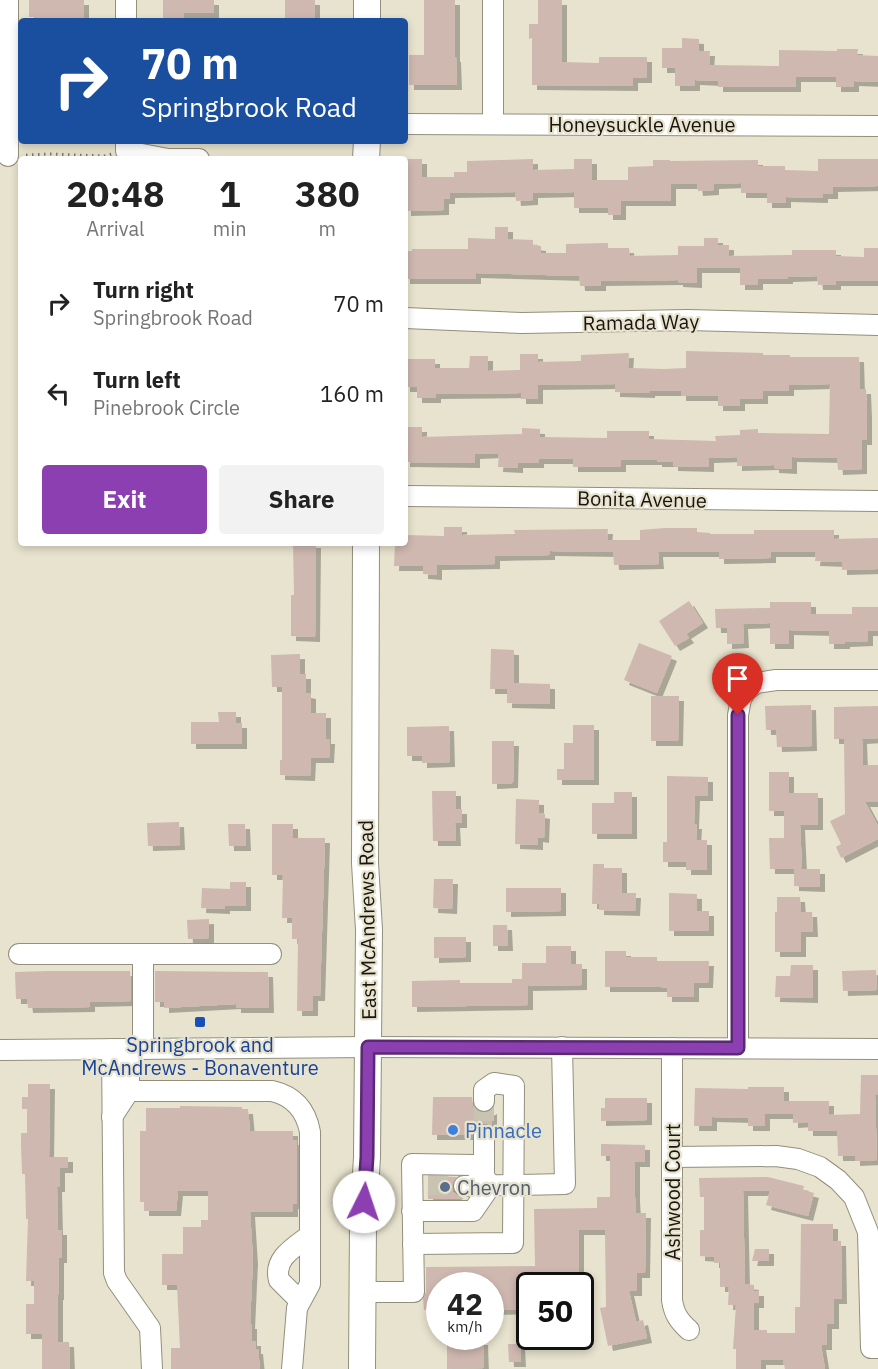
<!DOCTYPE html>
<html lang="en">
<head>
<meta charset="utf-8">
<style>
  :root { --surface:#fff; --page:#f2f2f2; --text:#222; --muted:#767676; --accent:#8b3fb0 }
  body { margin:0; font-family:"IBM Plex Sans",sans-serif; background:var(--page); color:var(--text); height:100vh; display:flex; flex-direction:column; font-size:22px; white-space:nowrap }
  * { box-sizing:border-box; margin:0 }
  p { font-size:20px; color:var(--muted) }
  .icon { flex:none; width:33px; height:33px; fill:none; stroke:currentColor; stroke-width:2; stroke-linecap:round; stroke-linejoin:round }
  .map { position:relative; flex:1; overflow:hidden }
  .drawer { position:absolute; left:18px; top:156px; width:390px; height:390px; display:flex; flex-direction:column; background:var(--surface); border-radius:6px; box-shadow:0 3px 9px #0003 }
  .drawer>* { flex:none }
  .top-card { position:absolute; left:18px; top:18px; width:390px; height:126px; border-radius:6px; box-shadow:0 3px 9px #0003; background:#1a4fa0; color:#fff; overflow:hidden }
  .speed { position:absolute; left:426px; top:1272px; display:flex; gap:12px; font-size:30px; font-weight:700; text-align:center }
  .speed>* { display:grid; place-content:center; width:78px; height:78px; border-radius:50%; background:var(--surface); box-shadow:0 3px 9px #0003; line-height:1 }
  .speed small { font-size:15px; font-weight:400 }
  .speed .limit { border:3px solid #111; border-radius:9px; background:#fff; color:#111 }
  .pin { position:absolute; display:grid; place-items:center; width:51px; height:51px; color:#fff; margin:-62px -26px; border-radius:50% 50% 50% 0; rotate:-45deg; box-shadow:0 0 6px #0007 }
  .pin .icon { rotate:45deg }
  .me { position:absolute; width:66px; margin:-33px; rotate:4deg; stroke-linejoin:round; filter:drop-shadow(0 0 4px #0008) }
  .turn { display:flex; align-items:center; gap:21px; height:126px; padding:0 24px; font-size:27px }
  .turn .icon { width:78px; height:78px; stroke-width:2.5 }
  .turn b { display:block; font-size:42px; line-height:51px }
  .eta { display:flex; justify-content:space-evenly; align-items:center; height:102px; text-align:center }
  .eta b { font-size:36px; font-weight:800; line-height:42px }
  .button { display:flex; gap:12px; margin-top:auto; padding:12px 24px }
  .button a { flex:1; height:69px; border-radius:6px; background:var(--accent); color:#fff; font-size:24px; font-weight:800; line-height:69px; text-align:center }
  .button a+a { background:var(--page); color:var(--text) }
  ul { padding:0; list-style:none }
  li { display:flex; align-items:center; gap:18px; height:90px; padding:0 24px }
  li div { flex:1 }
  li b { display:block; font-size:22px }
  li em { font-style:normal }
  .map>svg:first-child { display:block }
  .building { fill:#cfb8b0; filter:url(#shadow) }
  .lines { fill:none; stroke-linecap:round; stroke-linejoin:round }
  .minor-tunnel { stroke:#c9c4b1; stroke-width:20; stroke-dasharray:20 10; stroke-linecap:butt }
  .minor-casing { stroke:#938f7c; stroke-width:22 }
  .major-casing { stroke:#938f7c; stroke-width:28 }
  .path { stroke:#7d7a6c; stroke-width:3; stroke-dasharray:1.5 4.5; stroke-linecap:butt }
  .minor { stroke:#fff; stroke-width:20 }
  .major { stroke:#fff; stroke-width:26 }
  .route-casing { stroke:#5a2972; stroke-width:15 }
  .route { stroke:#8b3fb0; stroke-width:10 }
  .transit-dot { fill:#1a4fb4; stroke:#e8e3ce; stroke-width:2 }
  .shop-dot { fill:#3f7fe0; stroke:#e8e3ce; stroke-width:2 }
  .service-dot { fill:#5c6f8a; stroke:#e8e3ce; stroke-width:2 }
  .labels { text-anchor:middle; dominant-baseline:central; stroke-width:4.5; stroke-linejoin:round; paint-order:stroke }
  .street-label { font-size:20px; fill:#17150e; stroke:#e8e3ce }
  .transit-label { font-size:20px; fill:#164399; stroke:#e8e3ce }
  .shop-label { font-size:20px; fill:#366cbe; stroke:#e8e3ce; text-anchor:start }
  .service-label { font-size:20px; fill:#4e5e75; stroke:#e8e3ce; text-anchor:start }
</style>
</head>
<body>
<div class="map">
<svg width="878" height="1369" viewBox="0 0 878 1369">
  <defs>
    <filter id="shadow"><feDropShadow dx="5" dy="5" stdDeviation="0" flood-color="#0004"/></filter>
  </defs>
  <rect width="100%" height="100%" fill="#e8e3ce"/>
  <g class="building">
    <polygon points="29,0 84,0 84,18 29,17"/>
    <polygon points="163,0 214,0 214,13 184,13 184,19 163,19"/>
    <rect x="285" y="0" width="30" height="21"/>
    <polygon points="424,0 455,0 455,57 456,57 457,85 409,85 409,55 424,55"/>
    <polygon points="538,0 562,0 562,62 599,63 599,57 647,57 647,78 633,78 633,86 532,85 532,38 529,39 529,24 538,24"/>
    <polygon points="682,38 699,39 699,51 710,51 709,65 779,66 779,50 837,51 837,49 858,49 857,55 878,56 878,82 854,81 854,87 836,87 836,77 796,77 796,87 718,87 718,81 695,80 695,86 675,86 675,68 662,68 662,48 682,48"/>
    <polygon points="405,159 422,159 422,177 454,177 454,172 467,172 467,161 533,159 533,170 574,169 574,159 592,159 592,180 628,180 628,167 653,166 653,160 670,160 670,161 758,160 758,166 785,166 785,170 818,171 818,159 878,159 878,186 833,187 833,194 823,194 823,198 786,197 786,203 767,203 767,193 741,193 741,183 714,184 714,190 698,191 697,184 671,184 671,201 621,201 621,215 608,215 608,208 574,208 574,192 533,193 533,200 516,201 515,192 450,193 450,199 444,199 444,210 406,211"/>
    <polygon points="495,227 508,227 508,239 533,240 533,245 541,246 541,253 566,253 566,244 608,243 608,248 629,248 630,256 678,255 678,246 704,246 704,238 718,238 718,245 729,245 729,256 792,255 792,250 836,250 836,256 864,257 864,248 878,248 878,281 836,281 836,285 818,285 817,276 788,277 788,279 758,279 758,285 740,285 740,268 697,268 697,283 678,282 678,280 601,281 601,286 580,286 579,276 476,273 476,279 405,279 405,251 412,251 412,249 468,249 468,238 495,239"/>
    <polygon points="686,351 763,353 763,355 790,355 790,357 859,357 860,389 866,389 867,413 867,440 862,440 862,469 838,470 837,458 792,457 792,469 774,468 774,465 737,466 737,457 709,458 709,467 673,466 673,462 657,462 657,460 621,460 621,467 573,467 573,459 539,459 539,463 518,463 518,468 498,467 499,453 475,454 475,463 405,462 406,427 422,427 422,437 522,434 522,428 540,429 540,437 607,438 607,431 649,431 649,439 716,441 715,436 740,435 740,430 758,429 758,433 829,434 830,384 789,385 789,391 763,391 763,399 740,399 740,406 718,406 718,396 681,396 681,391 650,391 650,393 615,392 615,384 538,385 538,399 521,399 521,393 436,394 436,398 417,398 417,387 405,387 405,359 435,359 435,368 469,368 470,356 488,356 488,371 520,370 520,354 538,354 538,362 581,361 581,355 629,353 628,368 664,369 686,368"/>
    <polygon points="444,527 462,527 462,535 515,534 514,530 608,529 607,540 640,540 640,530 665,528 697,528 697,532 710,533 710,534 754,534 754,530 834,530 834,539 878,538 878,569 842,570 842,562 815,561 816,552 771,552 771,558 719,559 719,552 658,552 659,564 614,565 613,552 550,551 550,555 495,556 495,564 437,565 437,575 423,574 423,566 394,566 395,543 405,543 405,535 444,536"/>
    <polygon points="293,543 316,543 315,637 291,636 291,595 294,595"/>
    <polygon points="689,601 703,623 686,634 689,638 675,646 659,621"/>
    <polygon points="770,602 811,602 811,614 852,614 852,607 878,607 878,631 868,631 868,641 845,642 845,644 829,644 829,631 789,630 789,644 770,644 770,623 743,624 744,643 727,644 727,628 716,628 715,609 770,608"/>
    <polygon points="639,643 672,656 657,693 624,680"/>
    <polygon points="491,649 514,650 514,683 550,684 550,704 507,703 507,689 490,689"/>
    <polygon points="300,654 300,674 306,674 306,693 311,694 311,713 326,713 326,739 330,739 329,758 311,758 310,776 280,775 280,760 282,760 282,687 272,687 271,655"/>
    <polygon points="651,696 679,696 678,741 651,741"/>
    <polygon points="811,705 812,746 777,747 776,730 766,730 765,706"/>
    <polygon points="878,706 878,738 862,739 863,765 878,765 878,802 865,802 878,826 878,839 841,858 836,847 841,844 830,821 845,814 844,739 834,739 834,707"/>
    <polygon points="218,712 236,712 236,723 242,723 242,744 191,744 191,722 219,722"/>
    <polygon points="573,725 594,725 594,780 557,780 557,769 564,769 564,743 573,743"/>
    <polygon points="449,726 450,762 422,763 422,756 407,756 407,727"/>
    <polygon points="492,741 514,741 513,783 492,784"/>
    <polygon points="769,772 789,772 789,793 818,793 818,825 800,825 802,868 797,869 820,869 820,887 794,886 794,869 770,869 769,838 784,838 784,811 769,811"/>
    <polygon points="667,776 708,777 708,796 695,796 694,824 697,824 696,840 707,840 707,870 686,870 686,862 663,862 663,842 667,842"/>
    <polygon points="432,791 456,791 456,809 462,809 462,823 455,823 456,841 433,841"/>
    <polygon points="614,792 632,792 632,834 592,834 592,803 614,803"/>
    <polygon points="516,799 539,800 539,813 545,814 544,838 538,837 538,845 515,844"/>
    <polygon points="179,822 180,845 148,846 147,823"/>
    <polygon points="228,824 245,824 246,846 229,846"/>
    <polygon points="272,824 293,824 293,838 325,838 320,996 313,996 313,1011 297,1011 298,939 292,939 292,918 282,918 283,875 272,875"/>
    <polygon points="593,864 604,864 604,868 622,868 622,893 636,893 635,911 599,910 599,904 592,904"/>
    <polygon points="434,879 453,879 452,909 433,908"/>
    <polygon points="230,882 246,882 246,906 225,906 225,909 201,908 202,888 230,889"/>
    <polygon points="506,888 561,888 561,911 506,912"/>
    <polygon points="669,893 697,894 697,911 709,911 709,931 669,931"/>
    <polygon points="777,897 800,897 801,912 812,912 813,932 801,932 801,952 775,952 775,912 777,912"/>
    <polygon points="209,919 209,938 188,939 187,920"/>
    <polygon points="493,925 507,925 508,946 493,946"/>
    <polygon points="434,937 466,937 466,957 434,958"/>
    <polygon points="546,946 571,946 571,964 582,964 582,985 528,986 528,1005 412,1007 412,981 460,980 460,983 512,983 512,979 522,979 522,963 546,963"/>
    <polygon points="605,951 626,951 626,957 657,957 657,961 709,961 708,983 694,983 694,997 667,997 667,988 661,987 605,987"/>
    <polygon points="791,965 813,965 813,998 775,997 776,976 790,976"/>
    <polygon points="876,970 877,990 843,991 842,971"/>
    <polygon points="49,971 130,971 131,1001 90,1002 90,1007 28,1008 27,999 16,999 15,972"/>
    <polygon points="155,971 268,972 269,1008 236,1008 236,1004 164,1008 164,1002 155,1002"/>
    <polygon points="861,1075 878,1075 878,1095 875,1095 877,1160 855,1161 855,1156 838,1156 837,1131 808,1131 808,1122 793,1123 793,1114 765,1114 765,1126 748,1126 748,1118 712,1117 712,1126 694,1126 695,1088 748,1089 748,1087 784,1087 784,1101 829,1101 829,1115 860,1114"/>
    <polygon points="28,1084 50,1084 49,1157 68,1157 68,1168 60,1168 60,1187 57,1187 58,1230 62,1230 62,1258 59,1258 59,1295 58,1295 58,1342 69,1342 70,1369 42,1369 42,1334 26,1334 26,1304 34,1304 34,1281 26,1281 28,1219 26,1219 25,1174 22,1174 21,1145 21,1133 27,1133 27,1109 22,1109 22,1097 28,1097"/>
    <polygon points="433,1097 472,1097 473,1106 478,1111 485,1113 492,1109 492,1127 485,1123 479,1124 474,1129 472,1135 432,1135"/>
    <polygon points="605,1098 647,1098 647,1120 601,1121 601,1108 605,1108"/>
    <polygon points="180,1106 242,1107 242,1109 248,1109 250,1131 293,1131 293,1140 297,1140 297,1204 293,1204 293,1212 250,1212 253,1259 250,1324 252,1324 252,1341 256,1341 256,1349 258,1349 260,1369 171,1369 171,1348 180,1348 177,1285 162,1285 162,1254 183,1254 183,1227 201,1227 201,1220 208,1220 208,1191 178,1191 176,1211 144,1211 144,1202 140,1202 140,1131 146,1131 146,1108 180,1108"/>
    <polygon points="601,1144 645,1145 645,1162 635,1162 635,1197 636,1213 646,1213 645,1273 637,1273 637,1291 629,1291 636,1322 643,1320 647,1338 608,1346 600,1308 606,1307 605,1230 579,1230 579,1286 530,1286 530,1309 490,1310 490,1286 440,1286 440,1310 424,1310 423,1299 426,1292 426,1267 535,1266 534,1209 597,1208 597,1197 610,1197 610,1156 601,1156"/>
    <polygon points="428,1176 457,1177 452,1186 453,1192 464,1199 428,1199"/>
    <polygon points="768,1177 804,1186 803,1190 814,1193 808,1216 766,1205 770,1191 743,1191 745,1284 754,1285 754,1291 759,1291 759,1303 754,1303 754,1330 767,1330 767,1333 795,1333 795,1307 800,1307 801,1224 833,1224 833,1241 841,1241 842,1299 834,1299 834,1324 827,1324 827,1345 821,1345 825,1369 785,1369 783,1360 761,1360 761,1369 736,1369 736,1349 733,1349 736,1305 728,1305 729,1287 720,1287 720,1263 714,1263 714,1257 700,1256 700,1230 704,1230 704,1197 700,1197 699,1178"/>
    <polygon points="755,1249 769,1249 769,1261 752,1261"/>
    <polygon points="447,1340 483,1340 484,1368 447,1369"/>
    <polygon points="508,1344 520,1344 521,1362 509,1362"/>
  </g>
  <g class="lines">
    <g class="minor-tunnel">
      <polyline points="484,1101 484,1135"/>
      <polyline points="428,1185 464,1186"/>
    </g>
    <g class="minor-casing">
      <g id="minor">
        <polyline points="8,0 8,156"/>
        <polyline points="126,21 126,0"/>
        <polyline points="493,123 493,0"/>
        <polyline points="405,124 878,126"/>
        <polyline points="126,141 126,151 168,159 199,159"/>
        <polyline points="405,318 522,323 688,320 878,325"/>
        <polyline points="405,496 878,501"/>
        <polyline points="19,954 271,954"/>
        <polyline points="143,954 143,1049"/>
        <path d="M672 1048V1300C674 1314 679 1321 689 1330"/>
        <polyline points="738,1048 738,715 741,699 746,691 756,683 776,680 878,680"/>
        <polyline points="112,1049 114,1273 117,1281 150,1328 152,1369"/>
        <polyline points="129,1049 129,1091"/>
        <polyline points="0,1050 368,1047 878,1049"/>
        <path d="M112 1117 129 1091H272C294 1096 306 1110 310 1132V1284L297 1308 292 1369"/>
        <polyline points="484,1135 484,1177"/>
        <polyline points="673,1157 776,1156 798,1159 820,1167 838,1180 854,1197 868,1232 871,1348 878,1348"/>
        <polyline points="464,1186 565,1184 562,1047"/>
        <polyline points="413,1244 513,1243 514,1086 494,1083 484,1090 484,1101"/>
        <polyline points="362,1292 414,1292 412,1164 473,1165 491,1185 473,1211 412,1211"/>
        <path d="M300 1301 279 1280C273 1258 295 1247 310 1235"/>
      </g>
    </g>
    <g class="major-casing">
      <g id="major">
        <polyline points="367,21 367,0"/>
        <polyline points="366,159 367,141"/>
        <polyline points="362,1369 363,1224 367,1157 369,930 365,863 366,543"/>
      </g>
    </g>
    <polyline class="path" points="26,155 49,154 104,156 112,154"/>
    <use href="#minor" class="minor"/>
    <use href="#major" class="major"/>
  </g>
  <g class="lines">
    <g class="route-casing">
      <polyline id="route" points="364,1202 367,1157 368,1047 738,1048 738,715"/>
    </g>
    <use href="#route" class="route"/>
  </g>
  <rect class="transit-dot" x="194" y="1016" width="12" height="12" rx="3"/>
  <circle class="shop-dot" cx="453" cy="1130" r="6"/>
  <circle class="service-dot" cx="445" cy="1187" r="6"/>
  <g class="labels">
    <g class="street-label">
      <text x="642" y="124">Honeysuckle Avenue</text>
      <text transform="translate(641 322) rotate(-1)">Ramada Way</text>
      <text transform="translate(642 499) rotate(1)">Bonita Avenue</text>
      <text transform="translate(367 920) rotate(-91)">East McAndrews Road</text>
      <text transform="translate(672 1192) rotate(-90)">Ashwood Court</text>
    </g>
    <g class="transit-label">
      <text x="200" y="1044">Springbrook and<tspan x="200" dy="23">McAndrews - Bonaventure</tspan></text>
    </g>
    <g class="shop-label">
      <text x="465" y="1130">Pinnacle</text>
    </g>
    <g class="service-label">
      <text x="457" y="1187">Chevron</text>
    </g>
  </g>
</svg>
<div class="speed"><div>42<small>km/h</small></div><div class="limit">50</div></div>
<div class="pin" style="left:738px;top:715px;background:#d93025"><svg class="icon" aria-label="arrive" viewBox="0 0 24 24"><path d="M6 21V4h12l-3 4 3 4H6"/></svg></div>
<svg class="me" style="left:364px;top:1202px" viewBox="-20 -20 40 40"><circle r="19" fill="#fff"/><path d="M0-13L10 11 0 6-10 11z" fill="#8b3fb0"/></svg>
<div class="top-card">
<div class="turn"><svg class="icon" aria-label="right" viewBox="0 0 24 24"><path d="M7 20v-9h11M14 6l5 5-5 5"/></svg><div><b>70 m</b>Springbrook Road</div></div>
</div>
<section class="drawer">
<div class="eta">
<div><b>20:48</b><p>Arrival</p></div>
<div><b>1</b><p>min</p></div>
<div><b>380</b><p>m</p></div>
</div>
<ul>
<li><svg class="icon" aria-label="right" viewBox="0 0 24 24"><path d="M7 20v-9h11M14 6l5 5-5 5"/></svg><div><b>Turn right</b><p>Springbrook Road</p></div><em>70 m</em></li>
<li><svg class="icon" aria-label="left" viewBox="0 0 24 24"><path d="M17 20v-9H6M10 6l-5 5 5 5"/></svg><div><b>Turn left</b><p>Pinebrook Circle</p></div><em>160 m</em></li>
</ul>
<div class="button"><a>Exit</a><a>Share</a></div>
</section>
</div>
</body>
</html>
